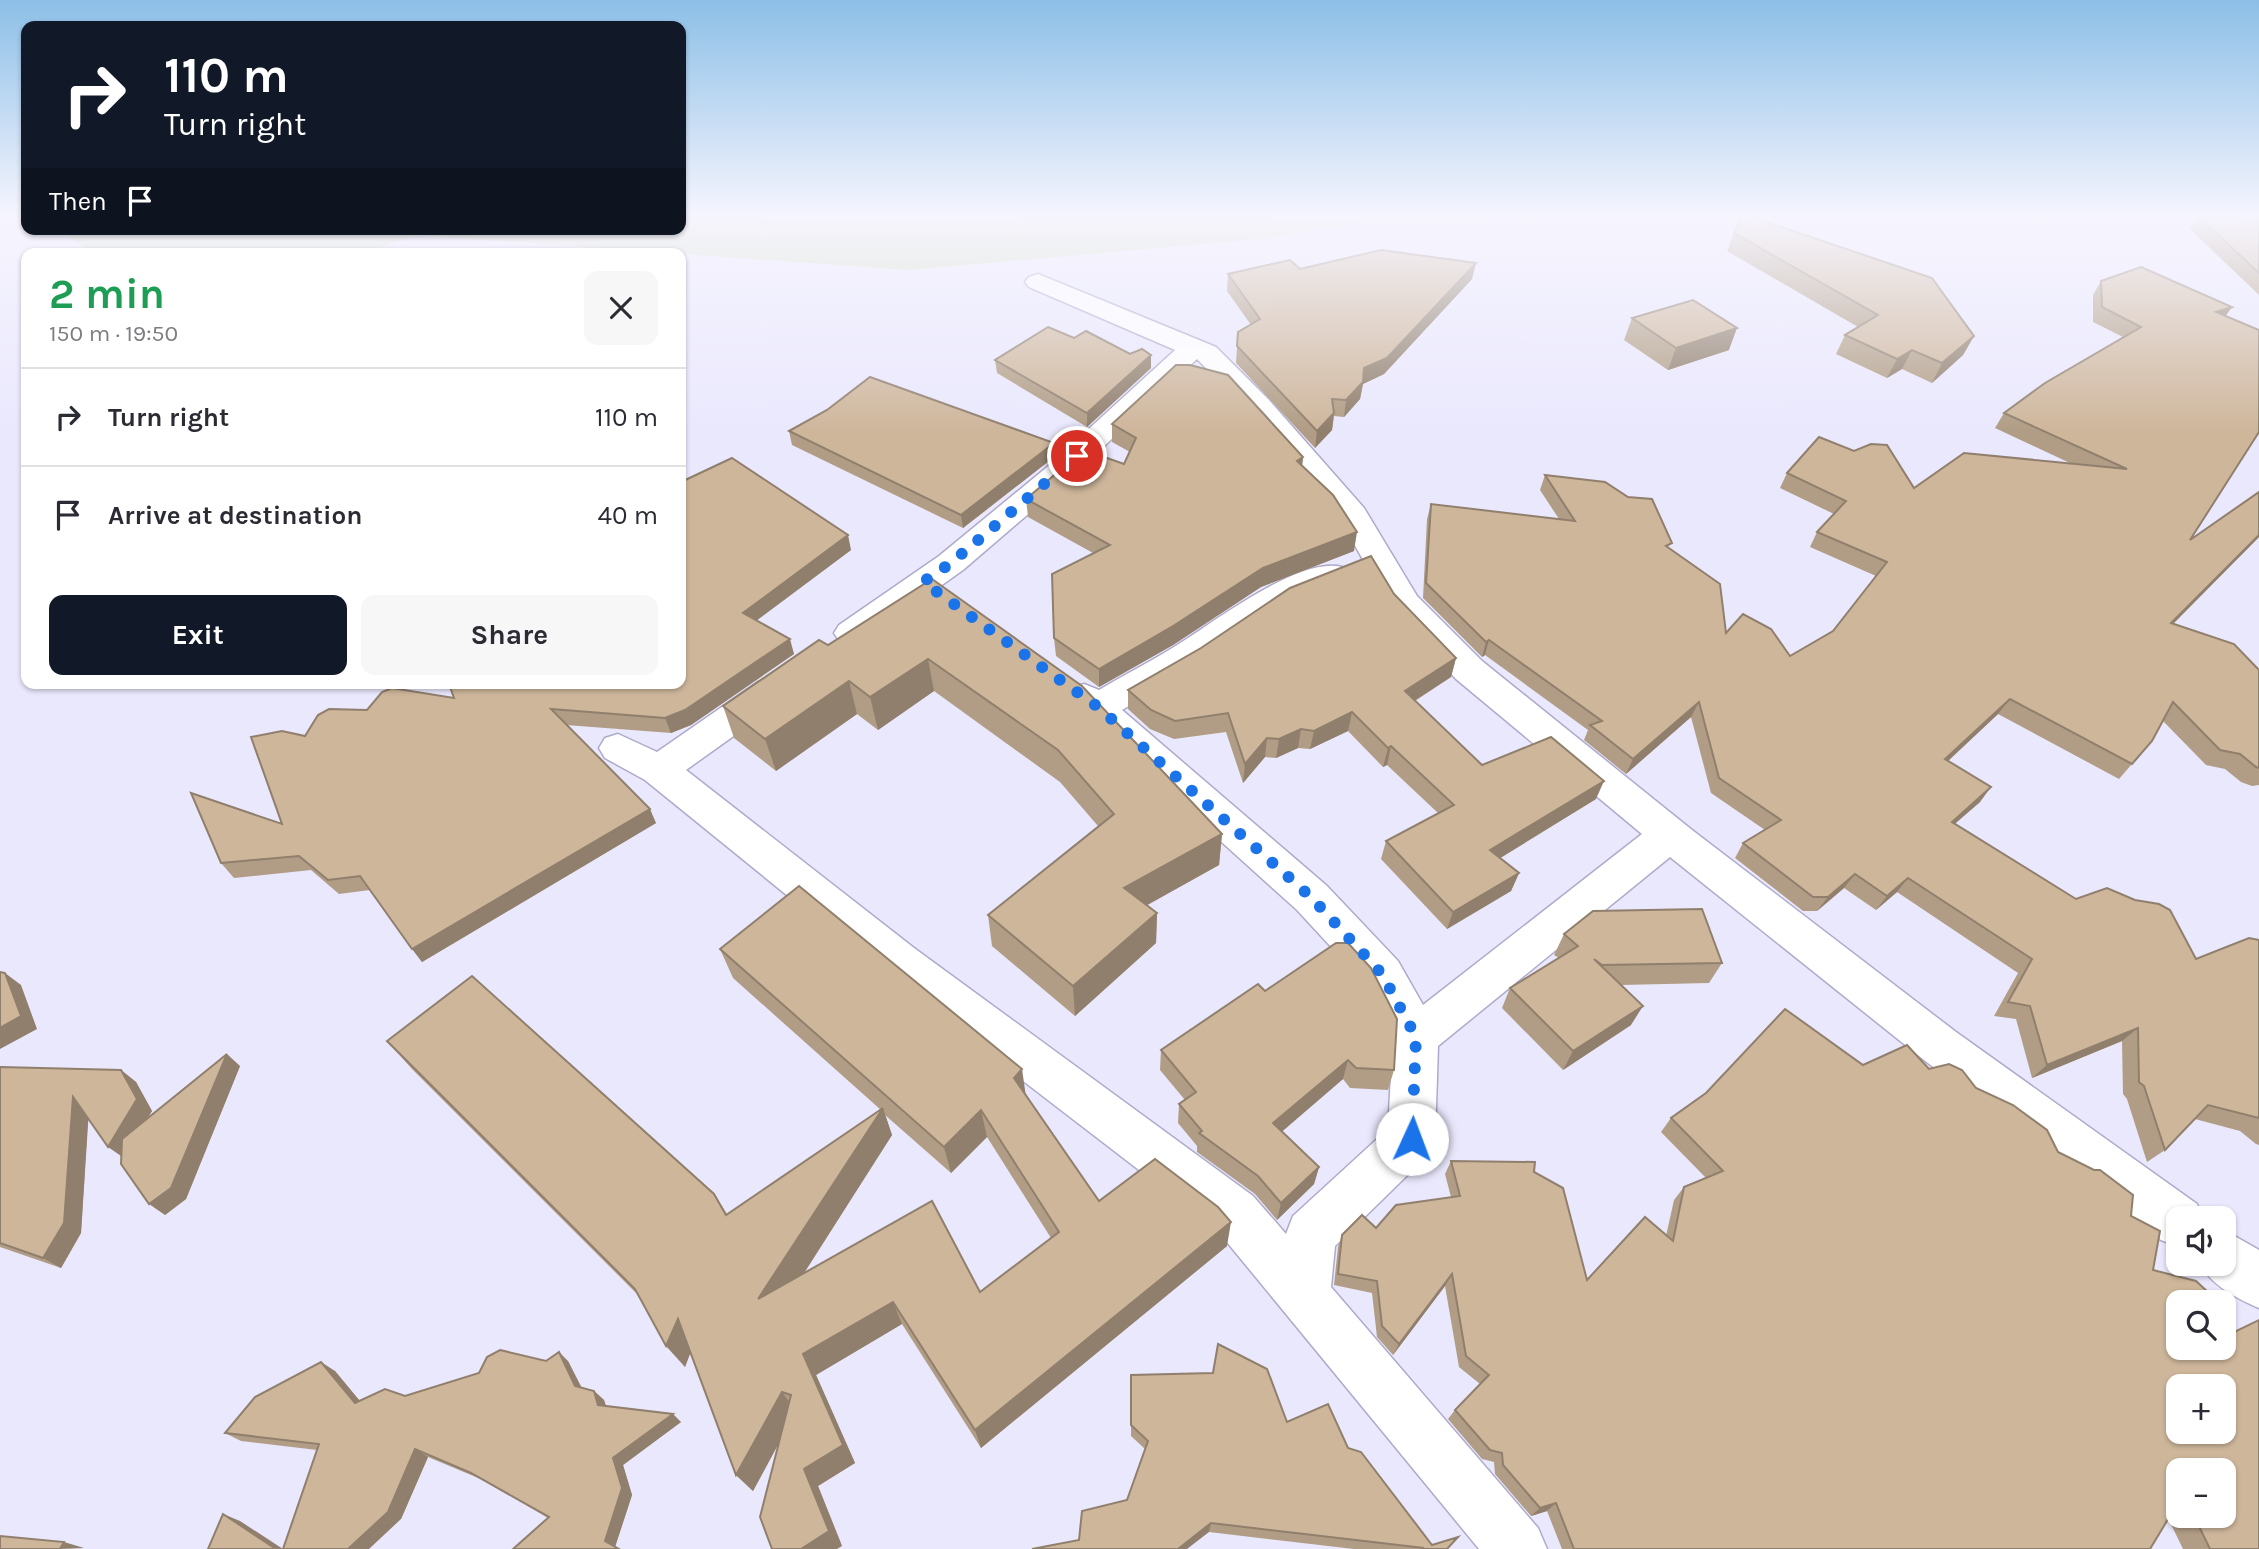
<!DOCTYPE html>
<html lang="en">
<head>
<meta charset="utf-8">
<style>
  :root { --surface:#fff; --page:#f7f7f7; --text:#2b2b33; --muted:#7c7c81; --line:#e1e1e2; --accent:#111827 }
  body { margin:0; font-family:Karla,sans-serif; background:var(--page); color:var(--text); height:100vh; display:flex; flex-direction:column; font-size:26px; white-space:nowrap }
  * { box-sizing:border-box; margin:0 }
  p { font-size:23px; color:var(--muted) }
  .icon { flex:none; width:38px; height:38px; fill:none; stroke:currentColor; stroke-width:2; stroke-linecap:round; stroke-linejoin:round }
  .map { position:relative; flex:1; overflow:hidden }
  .panel { position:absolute; left:21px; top:248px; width:665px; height:441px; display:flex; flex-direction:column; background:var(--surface); border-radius:14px; box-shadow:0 2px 5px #0004 }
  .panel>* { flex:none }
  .hud { position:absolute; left:21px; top:21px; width:665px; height:214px; border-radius:14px; box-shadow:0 2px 5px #0004; background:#111827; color:#fff; overflow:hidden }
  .fabs { position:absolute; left:2166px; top:1206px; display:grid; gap:14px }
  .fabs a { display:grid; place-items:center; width:70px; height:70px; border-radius:14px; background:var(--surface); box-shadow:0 2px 5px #0004; font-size:35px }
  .pin { position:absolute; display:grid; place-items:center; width:60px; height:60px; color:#fff; margin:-30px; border:4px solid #fff; border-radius:50%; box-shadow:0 2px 7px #0007 }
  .me { position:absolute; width:77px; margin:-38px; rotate:2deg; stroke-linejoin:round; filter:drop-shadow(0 0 5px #0008) }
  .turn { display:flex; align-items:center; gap:24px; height:147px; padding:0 28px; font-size:32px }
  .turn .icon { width:91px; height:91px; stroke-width:2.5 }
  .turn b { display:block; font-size:49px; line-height:60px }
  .then { display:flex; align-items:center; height:66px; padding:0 28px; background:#0003; gap:14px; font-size:26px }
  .round { display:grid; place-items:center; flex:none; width:74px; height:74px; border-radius:14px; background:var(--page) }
  .head { display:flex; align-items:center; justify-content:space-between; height:119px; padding:0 28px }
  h1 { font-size:42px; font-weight:700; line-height:52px; color:#1e9e55 }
  .primary-button { display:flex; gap:14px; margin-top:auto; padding:14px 28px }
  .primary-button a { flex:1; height:80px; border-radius:14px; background:var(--accent); color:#fff; font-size:28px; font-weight:700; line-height:80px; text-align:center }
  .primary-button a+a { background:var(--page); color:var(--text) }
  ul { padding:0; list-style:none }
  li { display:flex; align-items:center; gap:21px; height:98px; padding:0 28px; border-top:2px solid var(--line) }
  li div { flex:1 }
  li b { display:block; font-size:26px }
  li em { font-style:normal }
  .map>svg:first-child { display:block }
  .green { fill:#d2dcbb }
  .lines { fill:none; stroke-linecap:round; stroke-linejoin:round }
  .minor-casing { stroke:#aeaacb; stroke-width:3 }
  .minor { fill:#fff; fill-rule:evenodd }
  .wall { fill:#b19d85; fill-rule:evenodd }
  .shaded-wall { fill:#907f6c }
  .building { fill:#ceb69b; stroke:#907f6c; stroke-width:2; fill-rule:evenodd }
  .route { stroke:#1a73e8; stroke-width:12; stroke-dasharray:0 21.6 }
</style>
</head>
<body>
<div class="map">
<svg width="2259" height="1549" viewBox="0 0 2259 1549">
  <rect width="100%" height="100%" fill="#eae8fd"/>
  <polygon class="green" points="681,214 1558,214 1383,219 1259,239 908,270 417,235 362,254 94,254 56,229 681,229"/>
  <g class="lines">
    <g class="minor-casing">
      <g id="minor">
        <path d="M1038 274 1216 347 1269 400 1364 508 1417 596 1482 661 1692 830 1956 1032 2197 1204 2203 1218H2179V1247L2161 1240 1924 1060 1670 857 1438 1046 1435 1139 1428 1155 1335 1246 1331 1287 1538 1528 1547 1549H1479L1217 1230 884 974 645 780 605 758 599 748 605 738 618 734 657 752 758 682 771 678 784 682 789 691 784 700 686 770 914 948 1253 1196 1286 1234 1293 1216 1388 1129 1393 1038 1368 987 1297 910 1071 706 1066 697 1071 688 1084 684 1099 690C1124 675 1150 662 1174 647 1212 624 1298 556 1342 567L1347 575 1342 583 1286 605 1198 665 1122 710 1327 886 1398 961 1423 1005 1642 834 1456 679 1392 611 1340 519 1249 412 1197 359 1068 480 963 570 863 641 851 645 839 641 834 633 839 625 939 556 1046 468 1175 350 1029 287 1025 282 1029 277Z"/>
        <path d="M2224 1230 2259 1250V1308C2238 1299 2210 1285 2201 1264H2224Z"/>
      </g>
    </g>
    <use href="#minor" class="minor"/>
  </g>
  <g class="wall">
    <polygon points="2198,216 2259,218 2259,295 2190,229"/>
    <polygon points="1734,233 1974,336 1963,355 1932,383 1902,369 1887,378 1836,354 1845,335 1858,327 1727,251"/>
    <polygon points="1300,269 1472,279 1384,374 1363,384 1360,399 1344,417 1334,416 1332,430 1315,448 1236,363 1238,332 1251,325 1227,291 1228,274"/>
    <polygon points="2101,281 2232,307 2225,316 2190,540 2259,492 2259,537 2173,624 2259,670 2259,785 2252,786 2241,782 2225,769 2206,765 2163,721 2132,764 2119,779 1998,714 1948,761 1980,802 1955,823 2076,899 2196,959 2259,940 2259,1145 2256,1144 2240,1131 2195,1119 2165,1150 2147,1162 2127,1099 2123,1094 2122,1041 2032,1078 2016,1019 1994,1016 2018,973 1897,892 1876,910 1844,888 1817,911 1803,911 1735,858 1743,843 1765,830 1711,793 1691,717 1626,774 1584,740 1588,730 1485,655 1482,657 1423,598 1427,519 1431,504 1559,519 1540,490 1545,475 1669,549 1726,633 1790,656 1833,631 1876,576 1810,547 1817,532 1834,514 1780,488 1787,473 1914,488 2072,464 1995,428 2004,413 2123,337 2093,322 2093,295"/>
    <polygon points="1632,318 1729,350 1668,370 1624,340"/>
    <polygon points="1074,338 1130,354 1151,355 1151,368 1087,427 997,373 995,360"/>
    <polygon points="1112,424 1303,457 1302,466 1354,551 1261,587 1173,645 1099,687 1056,656 1054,638 1093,553 1028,517 1026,499 1124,464 1130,452 1112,442"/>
    <polygon points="789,431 1054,457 963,528 792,445"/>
    <polygon points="681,482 851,550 757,620 794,654 691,725 671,733 566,725 656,823 422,962 370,890 339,894 311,870 234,878 221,863 282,824 305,736 367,710 454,698"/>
    <polygon points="932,579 1222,834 1219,865 1147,905 1157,913 1156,943 1075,1016 992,946 988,915 1098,826 1060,782 934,691 878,730 857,714 776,771 734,738 723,706 828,645"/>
    <polygon points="1394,594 1456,658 1451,677 1415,701 1482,765 1596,799 1500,858 1519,873 1511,891 1447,929 1381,859 1386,841 1438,813 1387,765 1383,767 1348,731 1310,749 1298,748 1276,758 1265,757 1243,783 1226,732 1174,739 1150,729 1128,709 1128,690"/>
    <polygon points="1564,934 1722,963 1709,983 1621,985 1631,1025 1563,1070 1502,1008 1510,988 1559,958 1554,955"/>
    <path d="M720 949 1026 1096 1099 1201 1227 1246 981 1448 902 1324 816 1375 855 1463 818 1486 842 1546 779 1443 753 1491 736 1475 690 1353 685 1367 639 1296 412 1069 387 1041 714 1194 727 1214 881 1110 733 978ZM885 1115 951 1173 987 1137 1051 1238 980 1292 803 1274 892 1135Z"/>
    <polygon points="1265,991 1394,1070 1388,1090 1350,1088 1343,1079 1282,1131 1319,1167 1314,1184 1277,1220 1255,1194 1197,1152 1197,1146 1178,1123 1179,1104 1185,1100 1160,1070 1161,1050"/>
    <path d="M1863 1065 1929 1069 1976 1088 2058 1152 2131 1216 2153 1270 2259 1549H2183L2168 1518 2150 1549H1562L1547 1511 1531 1516 1495 1474 1494 1462 1482 1459 1448 1419 1455 1410 1480 1384 1459 1367 1445 1286 1393 1355 1377 1337 1372 1293 1334 1285 1338 1247 1342 1235 1376 1228 1451 1197 1445 1174 1451 1161 1534 1172 1587 1280 1666 1236 1674 1200 1684 1187 1706 1178 1661 1132 1671 1118ZM2179 1470 2224 1516H2179Z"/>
    <polygon points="240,1066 186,1199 165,1215 121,1156 88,1119 81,1233 61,1268 0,1247 0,1067 121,1070 136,1082 152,1111 146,1120"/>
    <polygon points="546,1361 568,1361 582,1388 594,1391 604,1400 606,1406 681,1422 623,1465 632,1495 615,1547 548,1518 483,1480 428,1457 401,1519 317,1450 241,1441 225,1433 335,1371 360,1401 405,1396"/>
    <polygon points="1131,1375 1287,1422 1348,1448 1432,1545 1447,1549 1354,1549 1209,1532 1079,1540 1127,1500 1145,1449 1131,1436"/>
  </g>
  <g class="shaded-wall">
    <polygon points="1476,263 1472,279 1384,374 1363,384 1360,399 1344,417 1346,400 1364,368"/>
    <polygon points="2232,307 2221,322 2216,312"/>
    <polygon points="1737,328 1729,350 1668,370 1676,348"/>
    <polygon points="1974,336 1963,355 1932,383 1942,363"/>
    <polygon points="1912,350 1902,369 1887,378 1897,359"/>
    <polygon points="1151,355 1151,368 1087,427 1087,413"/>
    <polygon points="1334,413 1332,430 1315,448 1317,431"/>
    <polygon points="1054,443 1054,457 963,528 961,515"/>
    <polygon points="1303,457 1301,475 1297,461"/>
    <polygon points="1357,532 1354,551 1261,587 1173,645 1099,687 1099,669 1263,568"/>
    <polygon points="848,535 851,550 748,627 743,613"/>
    <polygon points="2259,535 2259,537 2158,639 2171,623"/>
    <polygon points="790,639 794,654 691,725 671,733 665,718"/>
    <polygon points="1489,640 1485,655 1482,657 1486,642"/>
    <polygon points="1456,658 1451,677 1400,710 1405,691"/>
    <polygon points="928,659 934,691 878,730 870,697"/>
    <polygon points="849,681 857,714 776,771 765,739"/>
    <polygon points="2010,699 1998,714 1934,774 1945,759"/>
    <polygon points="1699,702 1691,717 1626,774 1633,759"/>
    <polygon points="1352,712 1348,731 1310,749 1314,731"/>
    <polygon points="1301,729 1298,748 1276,758 1279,739"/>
    <polygon points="1267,738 1265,757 1243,783 1245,764"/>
    <polygon points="1391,746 1387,765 1383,767 1388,748"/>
    <polygon points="1604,781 1596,799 1484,868 1490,850"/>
    <polygon points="1991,787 1980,802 1941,836 1952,822"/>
    <polygon points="650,809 656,823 422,962 412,949"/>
    <polygon points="1222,834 1219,865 1124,918 1124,888"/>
    <polygon points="1519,873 1511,891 1447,929 1453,912"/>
    <polygon points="1855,874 1844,888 1817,911 1828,897"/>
    <polygon points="1908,878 1897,892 1876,910 1887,896"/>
    <polygon points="1157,913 1156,943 1075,1016 1073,986"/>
    <polygon points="5,973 21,985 37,1029 0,1049 0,1028"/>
    <polygon points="1643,1006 1631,1025 1563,1070 1573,1051"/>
    <polygon points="2138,1028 2122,1041 2032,1078 2047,1065"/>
    <polygon points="227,1054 240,1066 186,1199 165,1215 149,1204"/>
    <polygon points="1348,1060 1343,1079 1270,1142 1273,1123"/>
    <polygon points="1022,1069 1026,1097 1014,1078"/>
    <polygon points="121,1070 136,1082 152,1111 124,1158 108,1147"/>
    <polygon points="73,1097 89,1109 81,1233 61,1268 43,1258"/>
    <polygon points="883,1108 892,1135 773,1322 758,1299"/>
    <polygon points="981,1110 987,1137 951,1173 944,1147"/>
    <polygon points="1319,1167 1314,1184 1277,1220 1281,1203"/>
    <polygon points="1231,1222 1227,1246 981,1448 975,1430"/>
    <polygon points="1452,1274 1445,1286 1393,1355 1399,1344"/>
    <polygon points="893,1302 902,1324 816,1375 855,1463 818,1486 842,1546 837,1549 801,1549 803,1354"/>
    <polygon points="678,1319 695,1341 685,1367 666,1346"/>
    <polygon points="559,1352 568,1361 585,1395 575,1386"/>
    <polygon points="321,1362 335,1371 368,1411 355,1403"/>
    <polygon points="594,1391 604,1400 608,1413 598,1405"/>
    <polygon points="782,1392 796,1411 753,1491 736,1475"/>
    <polygon points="673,1414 681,1422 623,1465 632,1495 615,1547 605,1541 613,1458"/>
    <polygon points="415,1449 428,1457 401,1519 369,1549 348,1549"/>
    <polygon points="1556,1503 1547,1511 1531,1516 1540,1508"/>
    <polygon points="223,1514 240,1521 283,1549 276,1549"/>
    <polygon points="1211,1523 1209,1532 1187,1549 1178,1549"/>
    <polygon points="64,1542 84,1548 60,1549"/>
  </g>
  <g class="building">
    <polygon points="1743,214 1932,278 1974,336 1942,363 1912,350 1897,359 1845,335 1878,315 1734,233"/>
    <polygon points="2198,216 2259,218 2259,273"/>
    <polygon points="1381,250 1476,263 1387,358 1364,368 1363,382 1346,400 1332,399 1334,413 1317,431 1237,346 1238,332 1260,319 1228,274 1290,260 1300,269"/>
    <polygon points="2141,267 2232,307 2216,312 2259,330 2259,432 2190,540 2259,492 2259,535 2171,623 2234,644 2259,670 2259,768 2256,767 2240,754 2220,750 2173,702 2152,741 2132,764 2010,699 1945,759 1991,787 1952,822 2076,899 2107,888 2135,900 2159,904 2170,910 2196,959 2249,938 2259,940 2259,1118 2208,1105 2165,1150 2144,1086 2139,1082 2138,1028 2047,1065 2030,1006 2008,1002 2032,959 1908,878 1887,896 1855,874 1828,897 1813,897 1743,843 1781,820 1719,778 1699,702 1633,759 1590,725 1602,721 1489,640 1486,642 1426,583 1431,504 1575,521 1545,475 1605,482 1628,497 1652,499 1672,543 1666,546 1720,584 1726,633 1743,614 1771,629 1790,656 1833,631 1887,562 1817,532 1846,501 1787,473 1819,437 1854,451 1871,444 1887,445 1914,488 1964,453 2127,469 2004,413 2045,383 2141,327 2102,307 2101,281"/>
    <polygon points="1693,300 1737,328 1676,348 1632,318"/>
    <polygon points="1048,327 1074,338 1086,331 1130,354 1142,349 1151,355 1087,413 995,360"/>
    <polygon points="1176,365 1190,365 1228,375 1303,457 1297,461 1333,495 1357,532 1263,568 1173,626 1099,669 1054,638 1052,574 1110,545 1026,499 1084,450 1124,464 1136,438 1112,424"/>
    <polygon points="870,377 1054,443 961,515 789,431 827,410"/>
    <polygon points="732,458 848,535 743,613 790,639 685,710 665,718 551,709 650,809 412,949 360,876 328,880 299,856 221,863 191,793 282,824 251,737 282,731 305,736 318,715 329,709 367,710 382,692 392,688 454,698 449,684 681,684 681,482"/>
    <polygon points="1371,556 1394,594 1456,658 1405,691 1482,765 1551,737 1604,781 1490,850 1519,873 1453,912 1386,841 1454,805 1391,746 1388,748 1352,712 1314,731 1301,729 1279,739 1267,738 1245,764 1228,713 1175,721 1151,710 1128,690 1201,648 1290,588"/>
    <polygon points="932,579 1082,686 1222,834 1124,888 1157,913 1073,986 988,915 1114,814 1058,750 928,659 870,697 849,681 765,739 723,706 819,640 828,645"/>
    <polygon points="799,886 1022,1069 1014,1078 1099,1201 1155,1159 1218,1207 1231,1222 975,1430 893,1302 803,1354 843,1445 804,1469 829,1531 801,1549 772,1549 760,1517 791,1395 782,1392 736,1475 678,1319 666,1346 635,1289 387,1041 472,976 714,1194 726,1215 883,1108 758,1299 932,1201 980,1292 1059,1232 981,1110 944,1147 720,949"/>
    <polygon points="1702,909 1722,963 1602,965 1594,959 1643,1006 1573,1051 1510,988 1578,946 1564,934 1593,911"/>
    <polygon points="1336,943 1348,943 1371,968 1397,1019 1394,1070 1356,1068 1348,1060 1273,1123 1319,1167 1281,1203 1258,1176 1199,1133 1202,1131 1179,1104 1196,1092 1161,1050 1258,984 1265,991"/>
    <polygon points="0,972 5,973 21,1016 0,1028"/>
    <path d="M1785 1009 1863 1065 1907 1045 1929 1069 1949 1064 1962 1070 1976 1088 2013 1105 2047 1130 2058 1152 2094 1170H2100L2133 1195 2131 1216 2160 1231 2153 1270 2196 1281 2210 1294 2212 1302H2179V1348H2224V1337L2259 1320V1549H2210L2194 1516H2224V1470H2179V1501L2150 1549H1574L1556 1503 1540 1508 1503 1465 1502 1453 1490 1450 1455 1410 1489 1375 1466 1356 1452 1274 1399 1344 1382 1326 1377 1281 1338 1274 1342 1235 1362 1215 1376 1228 1396 1205 1460 1196 1451 1161 1535 1162 1534 1172 1563 1188 1587 1280 1645 1217 1673 1241 1684 1187 1723 1171 1671 1118 1706 1093ZM2179 1386H2224V1432H2179Z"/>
    <polygon points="227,1054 171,1188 149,1204 121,1164 122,1139"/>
    <polygon points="0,1067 121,1070 137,1099 108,1147 73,1097 64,1223 43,1258 0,1243"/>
    <polygon points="1218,1344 1267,1369 1287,1422 1328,1404 1348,1448 1361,1452 1432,1545 1458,1537 1447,1549 1421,1549 1424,1548 1211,1523 1178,1549 1032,1549 1079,1540 1082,1511 1127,1500 1148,1441 1131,1425 1131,1375 1213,1373"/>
    <polygon points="500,1350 546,1361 559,1352 575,1386 594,1391 598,1405 673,1414 613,1458 622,1488 605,1541 619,1549 513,1549 549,1517 471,1473 415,1449 388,1512 348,1549 283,1549 319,1444 225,1433 255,1397 321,1362 355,1403 385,1389 405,1396 479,1373 487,1357"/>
    <polygon points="223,1514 276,1549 208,1549"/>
    <polygon points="0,1536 64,1542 60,1549 0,1549"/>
  </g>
  <linearGradient id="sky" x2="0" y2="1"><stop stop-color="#8cbfe7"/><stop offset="0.5" stop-color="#f6f5fe"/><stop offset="1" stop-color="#f6f5fe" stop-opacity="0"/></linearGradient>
  <rect width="2259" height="431" fill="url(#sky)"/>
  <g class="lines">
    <polyline class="route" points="1077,456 951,563 923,582 1098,707 1312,898 1382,974 1416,1037 1412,1139"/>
  </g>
</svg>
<div class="fabs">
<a><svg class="icon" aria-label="sound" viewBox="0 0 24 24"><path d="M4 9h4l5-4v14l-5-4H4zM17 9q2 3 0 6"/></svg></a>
<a><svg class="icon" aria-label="search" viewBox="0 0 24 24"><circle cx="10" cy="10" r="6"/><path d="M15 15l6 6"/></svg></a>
<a>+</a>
<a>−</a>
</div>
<div class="pin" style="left:1077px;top:456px;background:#d93025"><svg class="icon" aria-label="arrive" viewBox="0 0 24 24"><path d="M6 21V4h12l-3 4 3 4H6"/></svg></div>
<svg class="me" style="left:1412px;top:1139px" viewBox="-20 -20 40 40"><circle r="19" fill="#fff"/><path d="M0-13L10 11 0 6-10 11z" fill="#1a73e8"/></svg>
<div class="hud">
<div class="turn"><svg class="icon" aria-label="right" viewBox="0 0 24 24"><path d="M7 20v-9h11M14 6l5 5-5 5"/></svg><div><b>110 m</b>Turn right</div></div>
<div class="then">Then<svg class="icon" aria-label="arrive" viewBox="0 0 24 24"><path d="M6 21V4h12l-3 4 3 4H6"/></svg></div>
</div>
<section class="panel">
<div class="head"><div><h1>2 min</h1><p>150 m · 19:50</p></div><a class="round"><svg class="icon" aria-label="close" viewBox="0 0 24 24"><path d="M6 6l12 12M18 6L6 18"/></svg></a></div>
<ul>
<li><svg class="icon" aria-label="right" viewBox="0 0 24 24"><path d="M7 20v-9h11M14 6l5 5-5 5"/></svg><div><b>Turn right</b></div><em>110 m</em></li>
<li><svg class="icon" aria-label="arrive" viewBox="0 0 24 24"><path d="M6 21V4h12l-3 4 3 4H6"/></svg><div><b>Arrive at destination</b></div><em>40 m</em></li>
</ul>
<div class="primary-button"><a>Exit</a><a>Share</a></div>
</section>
</div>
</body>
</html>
